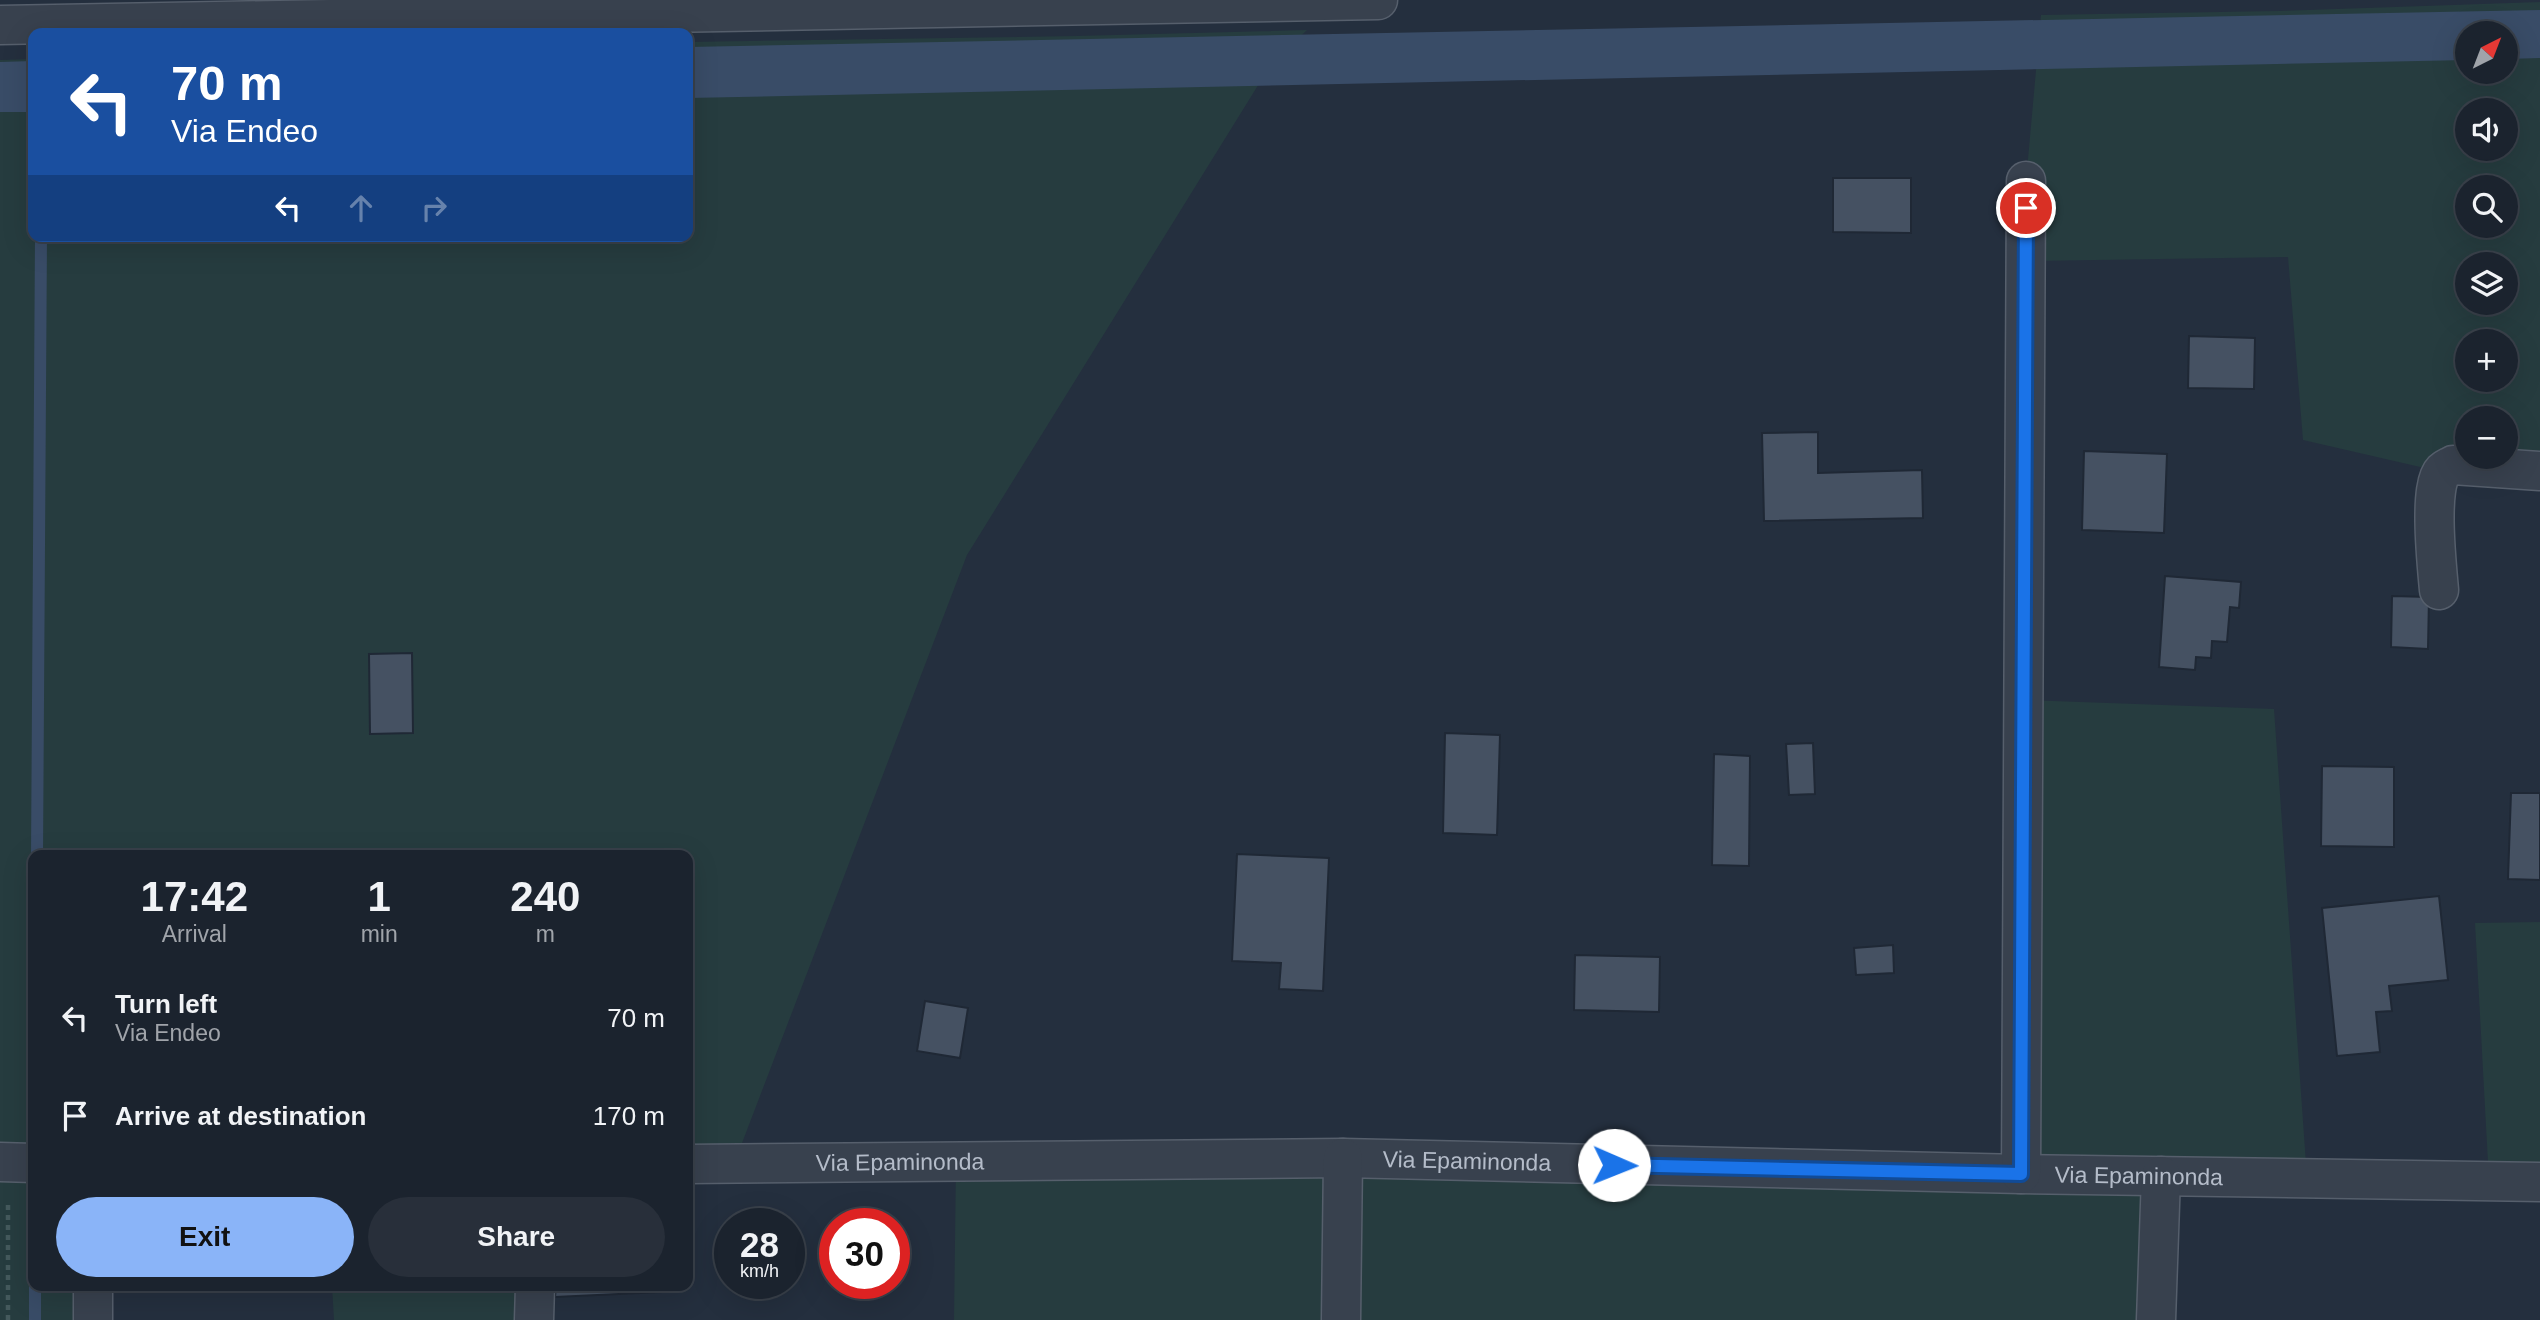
<!DOCTYPE html>
<html lang="en">
<head>
<meta charset="utf-8">
<style>
  :root { --surface:#1b232e; --page:#282f3a; --text:#f1f3f6; --muted:#a0a4aa; --line:#39404a; --accent:#8ab4f8 }
  body { margin:0; font-family:Arial,sans-serif; background:var(--page); color:var(--text); height:100vh; display:flex; flex-direction:column; font-size:26px; white-space:nowrap }
  * { box-sizing:border-box; margin:0 }
  p { font-size:23px; color:var(--muted) }
  .icon { flex:none; width:38px; height:38px; fill:none; stroke:currentColor; stroke-width:2; stroke-linecap:round; stroke-linejoin:round }
  .map { position:relative; flex:1; overflow:hidden }
  .panel { position:absolute; left:28px; top:850px; width:665px; height:441px; display:flex; flex-direction:column; background:var(--surface); border-radius:14px; box-shadow:0 7px 28px #0002,0 0 0 2px var(--line) }
  .panel>* { flex:none }
  .top-card { position:absolute; left:28px; top:28px; width:665px; height:214px; border-radius:14px; box-shadow:0 7px 28px #0002,0 0 0 2px var(--line); background:#1a4fa0; color:#fff; overflow:hidden }
  .needle { width:46px; rotate:42deg }
  .fabs { position:absolute; left:2455px; top:21px; display:grid; gap:14px }
  .fabs a { display:grid; place-items:center; width:63px; height:63px; border-radius:50%; background:var(--surface); box-shadow:0 7px 28px #0002,0 0 0 2px var(--line); font-size:35px }
  .speed { position:absolute; left:714px; top:1208px; display:flex; gap:14px; font-size:35px; font-weight:700; text-align:center }
  .speed>* { display:grid; place-content:center; width:91px; height:91px; border-radius:50%; background:var(--surface); box-shadow:0 7px 28px #0002,0 0 0 2px var(--line); line-height:1 }
  .speed small { font-size:18px; font-weight:400 }
  .speed .limit { border:10px solid #d22; background:#fff; color:#111 }
  .pin { position:absolute; display:grid; place-items:center; width:60px; height:60px; color:#fff; margin:-30px; border:4px solid #fff; border-radius:50%; box-shadow:0 2px 7px #0007 }
  .me { position:absolute; width:77px; margin:-38px; rotate:91deg; stroke-linejoin:round; filter:drop-shadow(0 0 5px #0008) }
  .turn { display:flex; align-items:center; gap:24px; height:147px; padding:0 28px; font-size:32px }
  .turn .icon { width:91px; height:91px; stroke-width:2.5 }
  .turn b { display:block; font-size:49px; line-height:60px }
  .lanes { display:flex; align-items:center; height:66px; padding:0 28px; background:#0003; justify-content:center; gap:35px; direction:ltr }
  .lanes .off { opacity:.35 }
  .eta { display:flex; justify-content:space-evenly; align-items:center; height:119px; text-align:center }
  .eta b { font-size:42px; font-weight:600; line-height:49px }
  .button { display:flex; gap:14px; margin-top:auto; padding:14px 28px }
  .button a { flex:1; height:80px; border-radius:42px; background:var(--accent); color:#111; font-size:28px; font-weight:600; line-height:80px; text-align:center }
  .button a+a { background:var(--page); color:var(--text) }
  ul { padding:0; list-style:none }
  li { display:flex; align-items:center; gap:21px; height:98px; padding:0 28px }
  li div { flex:1 }
  li b { display:block; font-size:26px }
  li em { font-style:normal }
  .map>svg:first-child { display:block }
  .green { fill:#263c3f; fill-rule:evenodd }
  .water { fill:#394c67 }
  .lines { fill:none; stroke-linecap:round; stroke-linejoin:round }
  .stream { stroke:#394c67; stroke-width:12 }
  .building { fill:#455162; stroke:#1f2835; stroke-width:2 }
  .minor-casing { stroke:#565f6c; stroke-width:41 }
  .path { stroke:#44595c; stroke-width:4.5; stroke-dasharray:5 5; stroke-linecap:butt }
  .minor { stroke:#38414e; stroke-width:38 }
  .route-casing { stroke:#114b97; stroke-width:18 }
  .route { stroke:#1a73e8; stroke-width:12 }
  .labels { text-anchor:middle; dominant-baseline:central; stroke-width:5; stroke-linejoin:round; paint-order:stroke }
  .street-label { font-size:23px; fill:#b4bcc9; stroke:#1d2633 }
</style>
</head>
<body>
<div class="map">
<svg width="2540" height="1320" viewBox="0 0 2540 1320">
  <rect width="100%" height="100%" fill="#242f3e"/>
  <g class="green">
    <path d="M2540 2V475L2442 472 2303 440 2288 257 2025 261 2026 181 2041 15 2278 11ZM2468 33H2506V72H2468ZM2468 110H2506V149H2468ZM2468 187H2506V226H2468ZM2468 264H2506V303H2468ZM2468 341H2506V380H2468ZM2468 418H2506V457H2468Z"/>
    <polygon points="1307,30 1270,66 967,555 734,1164 688,1164 688,856 33,856 33,1286 93,1286 93,1320 0,1320 0,60 33,59 33,236 688,236 688,42 1076,36"/>
    <polygon points="2023,700 2274,709 2307,1178 2162,1177 2156,1320 954,1320 956,1162 2020,1174"/>
    <polygon points="2540,922 2540,1181 2489,1181 2475,923"/>
    <polygon points="332,1286 535,1286 534,1320 334,1320"/>
  </g>
  <g class="water">
    <polygon points="2540,10 2540,58 2506,59 2506,33 2468,33 2467,60 688,98 688,47"/>
    <polygon points="33,61 33,112 0,112 0,62"/>
  </g>
  <g class="lines">
    <g class="stream">
      <polyline points="37,856 41,236"/>
      <polyline points="35,1320 35,1286"/>
    </g>
  </g>
  <g class="building">
    <polygon points="1833,178 1911,178 1911,233 1833,232"/>
    <polygon points="2189,336 2255,338 2254,389 2188,388"/>
    <polygon points="1818,432 1818,473 1922,470 1923,518 1764,521 1762,433"/>
    <polygon points="2084,451 2167,454 2164,533 2082,530"/>
    <polygon points="2165,576 2241,582 2239,608 2230,607 2227,642 2212,641 2211,658 2196,657 2195,670 2159,667"/>
    <polygon points="2392,596 2429,597 2428,649 2391,647"/>
    <polygon points="412,653 413,733 370,734 369,654"/>
    <polygon points="1445,733 1500,735 1497,835 1443,833"/>
    <polygon points="1813,743 1815,794 1789,795 1786,744"/>
    <polygon points="1714,754 1750,756 1749,866 1712,865"/>
    <polygon points="2322,766 2394,767 2394,847 2321,846"/>
    <polygon points="2511,793 2540,793 2540,880 2508,879"/>
    <polygon points="1237,854 1329,858 1323,991 1279,989 1281,963 1232,961"/>
    <polygon points="2439,896 2448,980 2389,986 2392,1011 2376,1012 2380,1052 2337,1056 2322,908"/>
    <polygon points="1893,945 1894,973 1856,975 1854,948"/>
    <polygon points="1575,955 1660,957 1659,1012 1574,1010"/>
    <polygon points="925,1001 968,1008 960,1058 917,1051"/>
    <polygon points="556,1286 661,1286 661,1292 555,1297"/>
  </g>
  <g class="lines">
    <g class="minor-casing">
      <g id="minor">
        <polyline points="0,25 1378,0"/>
        <path d="M2439 590C2437 567 2428 486 2443 471 2446 468 2450 467 2453 465L2540 471"/>
        <polyline points="0,1162 33,1163"/>
        <path id="s1" d="M688 1164 1343 1158 2021 1174 2540 1182"/>
        <polyline points="2021,1174 2026,181"/>
        <polyline points="93,1286 93,1320"/>
        <polyline points="534,1320 535,1286"/>
        <polyline points="1341,1320 1343,1158"/>
        <polyline points="2156,1320 2161,1176"/>
      </g>
    </g>
    <polyline class="path" points="8,1320 8,1202"/>
    <use href="#minor" class="minor"/>
  </g>
  <g class="lines">
    <g class="route-casing">
      <polyline id="route" points="1614,1165 2021,1174 2026,208"/>
    </g>
    <use href="#route" class="route"/>
  </g>
  <g class="labels">
    <g class="street-label">
      <text stroke="none"><textPath href="#s1" startOffset="779">Via Epaminonda</textPath></text>
      <text stroke="none"><textPath href="#s1" startOffset="212">Via Epaminonda</textPath></text>
      <text stroke="none"><textPath href="#s1" startOffset="1451">Via Epaminonda</textPath></text>
    </g>
  </g>
</svg>
<div class="fabs">
<a><svg class="needle" viewBox="-14 -14 28 28"><path d="M0-13l5 13h-10z" fill="#e53935"/><path d="M0 13l5-13h-10z" fill="#a0a4aa"/></svg></a>
<a><svg class="icon" aria-label="sound" viewBox="0 0 24 24"><path d="M4 9h4l5-4v14l-5-4H4zM17 9q2 3 0 6"/></svg></a>
<a><svg class="icon" aria-label="search" viewBox="0 0 24 24"><circle cx="10" cy="10" r="6"/><path d="M15 15l6 6"/></svg></a>
<a><svg class="icon" aria-label="layers" viewBox="0 0 24 24"><path d="M12 4l9 5-9 5-9-5zM3 14l9 5 9-5"/></svg></a>
<a>+</a>
<a>−</a>
</div>
<div class="speed"><div>28<small>km/h</small></div><div class="limit">30</div></div>
<div class="pin" style="left:2026px;top:208px;background:#d93025"><svg class="icon" aria-label="arrive" viewBox="0 0 24 24"><path d="M6 21V4h12l-3 4 3 4H6"/></svg></div>
<svg class="me" style="left:1614px;top:1165px" viewBox="-20 -20 40 40"><circle r="19" fill="#fff"/><path d="M0-13L10 11 0 6-10 11z" fill="#1a73e8"/></svg>
<div class="top-card">
<div class="turn"><svg class="icon" aria-label="left" viewBox="0 0 24 24"><path d="M17 20v-9H6M10 6l-5 5 5 5"/></svg><div><b>70 m</b>Via Endeo</div></div>
<div class="lanes"><svg class="icon" aria-label="left" viewBox="0 0 24 24"><path d="M17 20v-9H6M10 6l-5 5 5 5"/></svg><svg class="icon off" aria-label="ahead" viewBox="0 0 24 24"><path d="M12 20V5M6 11l6-6 6 6"/></svg><svg class="icon off" aria-label="right" viewBox="0 0 24 24"><path d="M7 20v-9h11M14 6l5 5-5 5"/></svg></div>
</div>
<section class="panel">
<div class="eta">
<div><b>17:42</b><p>Arrival</p></div>
<div><b>1</b><p>min</p></div>
<div><b>240</b><p>m</p></div>
</div>
<ul>
<li><svg class="icon" aria-label="left" viewBox="0 0 24 24"><path d="M17 20v-9H6M10 6l-5 5 5 5"/></svg><div><b>Turn left</b><p>Via Endeo</p></div><em>70 m</em></li>
<li><svg class="icon" aria-label="arrive" viewBox="0 0 24 24"><path d="M6 21V4h12l-3 4 3 4H6"/></svg><div><b>Arrive at destination</b></div><em>170 m</em></li>
</ul>
<div class="button"><a>Exit</a><a>Share</a></div>
</section>
</div>
</body>
</html>
